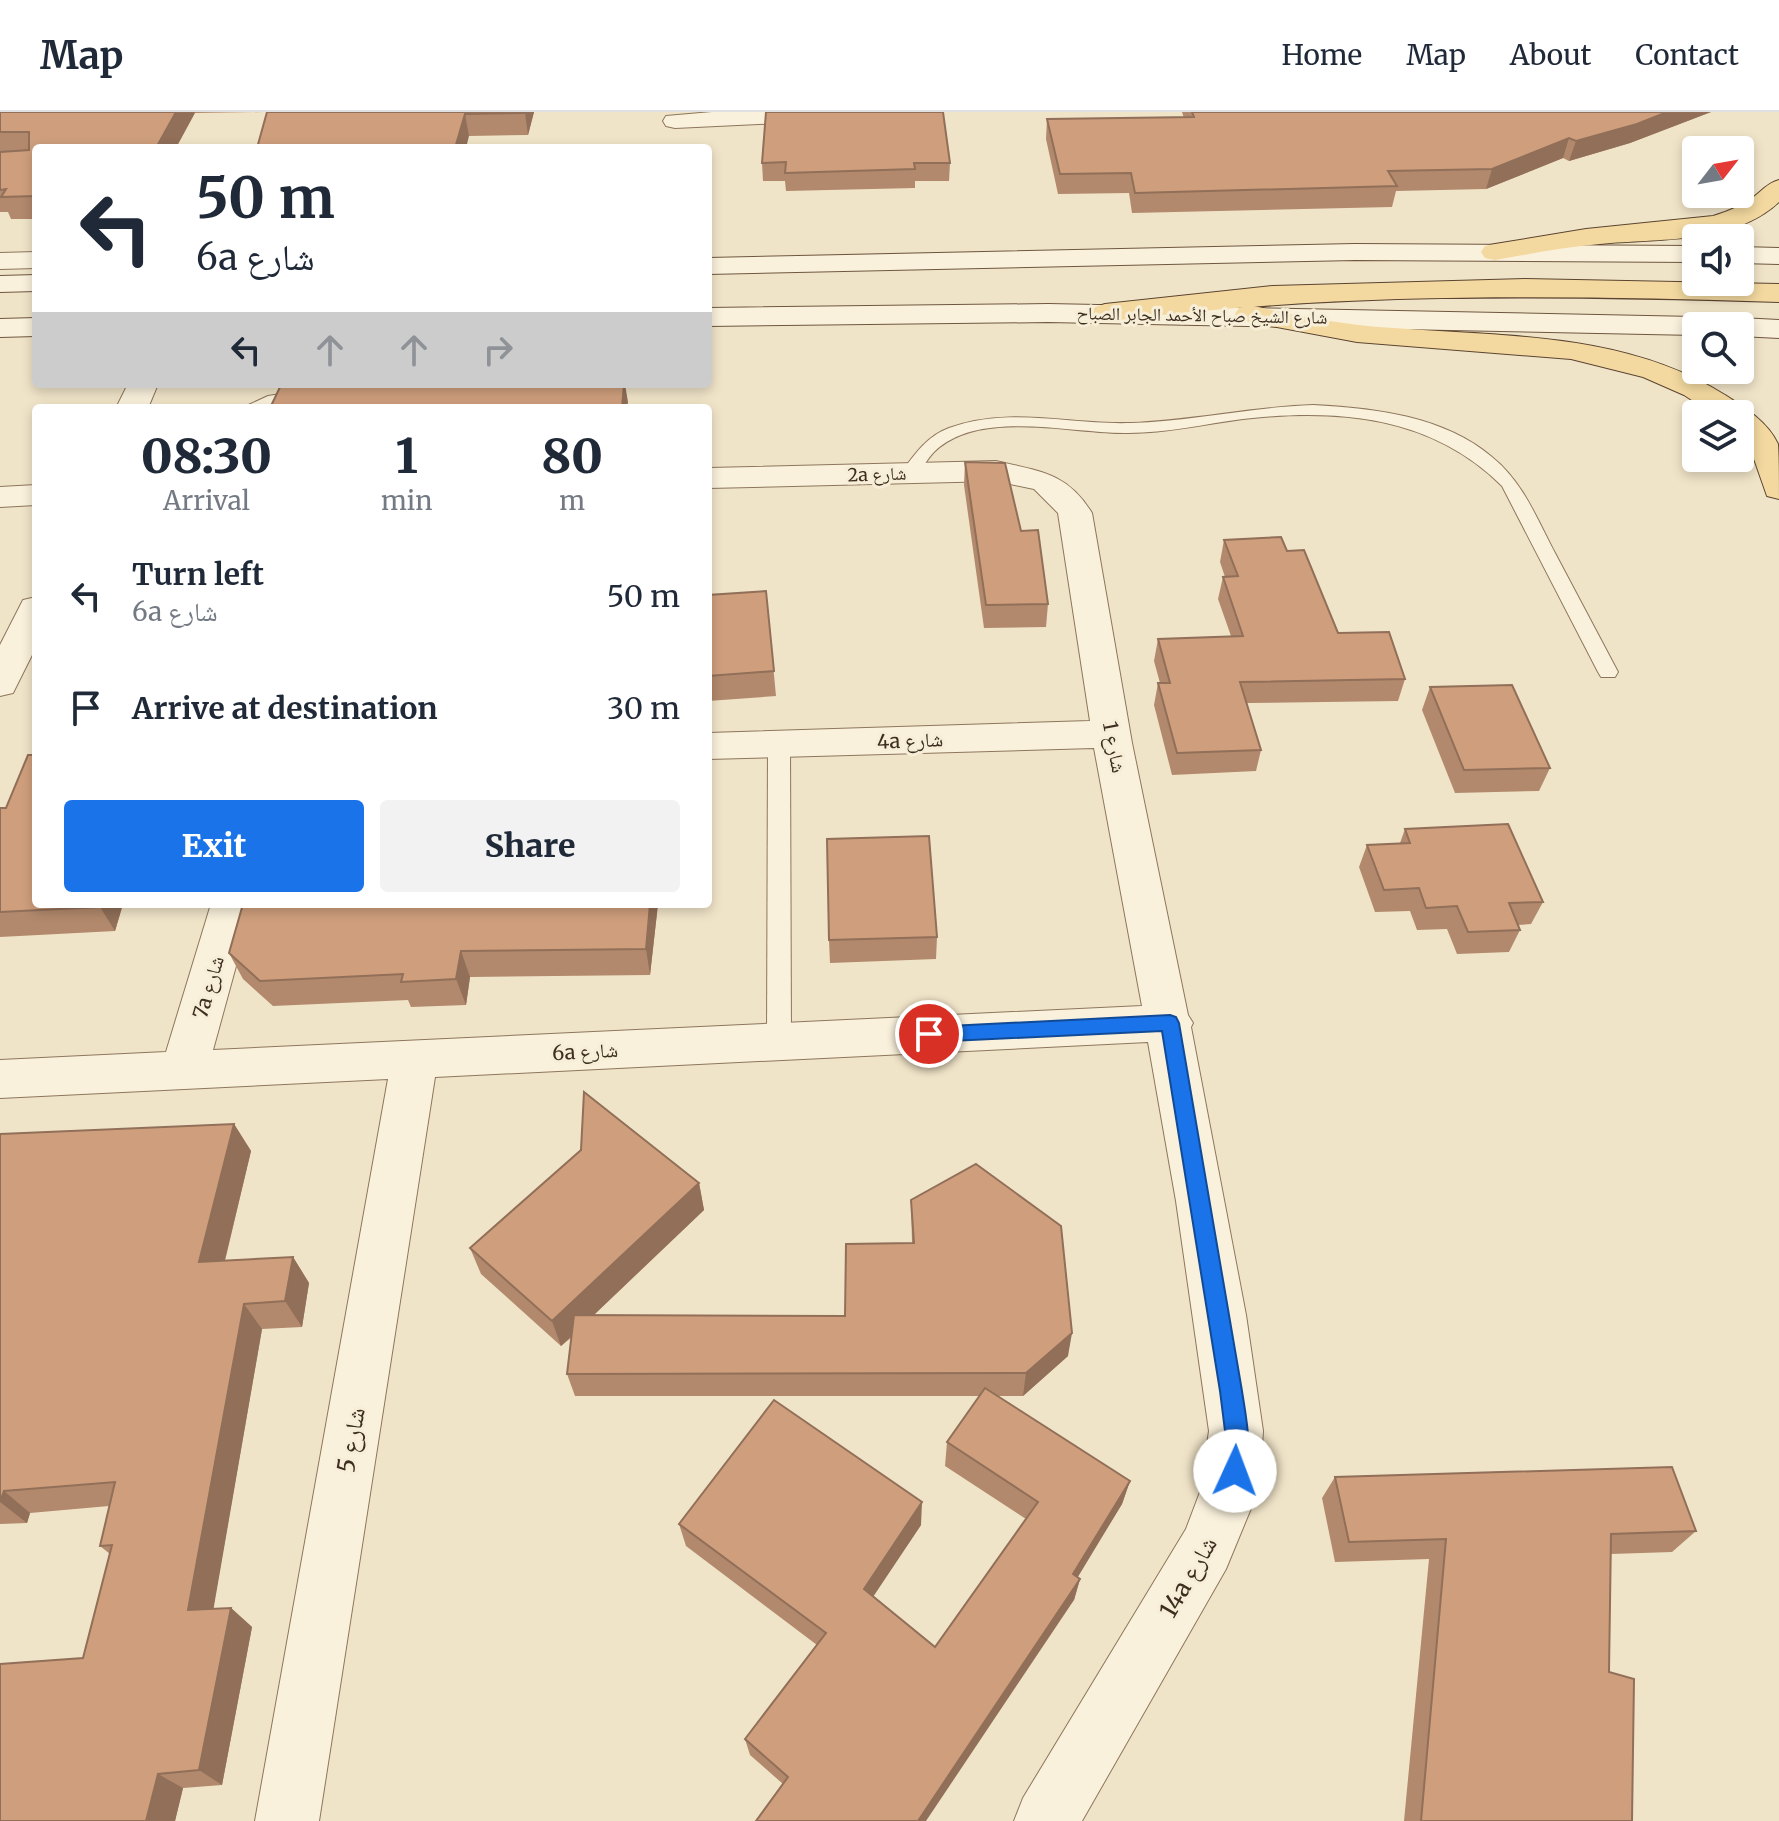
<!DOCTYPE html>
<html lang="en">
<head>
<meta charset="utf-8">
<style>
  :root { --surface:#fff; --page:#f2f2f3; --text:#1f2937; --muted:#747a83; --line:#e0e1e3; --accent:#1a73e8 }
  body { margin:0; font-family:Merriweather,"Noto Naskh Arabic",serif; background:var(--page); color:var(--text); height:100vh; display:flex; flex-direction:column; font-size:30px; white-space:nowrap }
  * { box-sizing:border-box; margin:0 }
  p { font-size:26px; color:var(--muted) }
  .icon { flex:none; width:44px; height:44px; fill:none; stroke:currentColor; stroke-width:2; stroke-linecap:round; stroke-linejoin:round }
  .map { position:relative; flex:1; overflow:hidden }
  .sheet { position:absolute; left:32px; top:292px; width:680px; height:504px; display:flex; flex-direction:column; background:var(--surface); border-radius:8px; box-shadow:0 4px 12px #0003 }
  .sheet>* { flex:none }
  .hud { position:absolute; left:32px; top:32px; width:680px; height:244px; border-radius:8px; box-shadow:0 4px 12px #0003; background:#fff; color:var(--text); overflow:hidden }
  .needle { width:52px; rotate:59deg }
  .fabs { position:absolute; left:1682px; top:24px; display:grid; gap:16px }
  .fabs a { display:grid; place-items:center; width:72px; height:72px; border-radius:8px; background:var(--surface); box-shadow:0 4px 12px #0003; font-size:40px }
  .pin { position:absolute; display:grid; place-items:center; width:68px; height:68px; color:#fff; margin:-34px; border:4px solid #fff; border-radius:50%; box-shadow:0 2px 8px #0007 }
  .me { position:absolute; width:88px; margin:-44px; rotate:2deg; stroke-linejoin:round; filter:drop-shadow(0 0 6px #0008) }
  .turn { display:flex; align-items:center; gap:28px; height:168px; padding:0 32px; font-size:36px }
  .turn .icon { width:104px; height:104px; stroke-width:2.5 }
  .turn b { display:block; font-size:56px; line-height:68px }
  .lanes { display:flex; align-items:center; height:76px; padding:0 32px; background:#0003; justify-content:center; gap:40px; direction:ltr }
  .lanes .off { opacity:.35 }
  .eta { display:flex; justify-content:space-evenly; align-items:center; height:136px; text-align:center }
  .eta b { font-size:48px; font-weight:800; line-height:56px }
  .primary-button { display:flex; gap:16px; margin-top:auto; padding:16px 32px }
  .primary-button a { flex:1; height:92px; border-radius:8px; background:var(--accent); color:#fff; font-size:32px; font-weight:800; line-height:92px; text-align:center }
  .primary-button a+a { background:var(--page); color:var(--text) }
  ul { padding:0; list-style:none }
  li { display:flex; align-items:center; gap:24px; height:112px; padding:0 32px }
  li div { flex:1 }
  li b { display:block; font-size:30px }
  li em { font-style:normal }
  header { display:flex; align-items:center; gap:48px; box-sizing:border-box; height:112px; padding:0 40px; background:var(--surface); border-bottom:2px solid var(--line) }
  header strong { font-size:38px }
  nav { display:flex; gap:44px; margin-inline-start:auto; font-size:28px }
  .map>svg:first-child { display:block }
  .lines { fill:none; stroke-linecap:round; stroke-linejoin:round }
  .service-casing { stroke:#8d765c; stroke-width:2 }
  .minor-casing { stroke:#8d765c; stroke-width:2 }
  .tertiary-casing { stroke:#8d765c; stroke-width:2 }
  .secondary-casing { stroke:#6f573f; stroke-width:2 }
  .primary-casing { stroke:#5b4430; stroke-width:2 }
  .service { fill:#faf1dc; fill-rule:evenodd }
  .minor { fill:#faf1dc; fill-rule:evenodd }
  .tertiary { fill:#faf1dc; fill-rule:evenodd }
  .secondary { fill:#faf1dc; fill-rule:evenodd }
  .primary { fill:#f3d9a0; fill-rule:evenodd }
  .wall { fill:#b2896c }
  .shaded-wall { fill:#916f58 }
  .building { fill:#cf9f7d; stroke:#916f58; stroke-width:2 }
  .route { fill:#1a73e8; stroke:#114b97; stroke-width:2 }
  .labels { text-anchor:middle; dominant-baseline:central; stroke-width:6; stroke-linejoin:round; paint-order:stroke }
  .far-street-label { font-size:18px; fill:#3d2e20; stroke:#f7eed8 }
  .street-label { font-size:20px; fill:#3d2e20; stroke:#f7eed8 }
  .near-street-label { font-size:24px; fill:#3d2e20; stroke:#f7eed8 }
</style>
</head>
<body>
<header>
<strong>Map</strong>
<nav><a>Home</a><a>Map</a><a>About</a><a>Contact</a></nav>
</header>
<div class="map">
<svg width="1779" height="1709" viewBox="0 0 1779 1709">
  <rect width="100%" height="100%" fill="#f0e4c8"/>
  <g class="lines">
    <g class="service-casing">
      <g id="service">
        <polygon points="305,278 313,283 311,287 267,296 242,296 268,284"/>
        <path d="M1313 293C1374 296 1444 304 1492 345 1523 370 1537 407 1555 441 1576 481 1597 520 1618 560L1615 565H1601L1598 560 1502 374C1432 304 1338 296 1243 307 1204 312 1167 321 1128 321 1071 322 979 296 934 340 927 347 922 357 916 365H904L901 361C914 343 927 324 949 316 1009 294 1070 313 1131 311 1192 309 1252 295 1313 293Z"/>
        <polygon points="779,625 786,627 790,632 791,930 788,937 779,940 770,937 767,930 768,632 772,627"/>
      </g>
    </g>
    <g class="minor-casing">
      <g id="minor">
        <polygon points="712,0 880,0 877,5 868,7 675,16 666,14 663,9 666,4"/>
        <polygon points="36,140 36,156 0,157 0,141"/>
        <path d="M996 349C1039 359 1067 360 1092 401L1132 631 1188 903 1193 911 1191 915 1246 1203 1263 1319 1261 1350 1252 1394 1226 1457 1082 1709H1014L1023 1686 1186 1417 1200 1380 1209 1319 1176 1089 1148 930 435 965 319 1709H255L388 967 0 986V948L166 940 211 792H253L213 938 1142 894 1094 636 708 647V621L1090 609 1058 401 1034 377 996 369 708 376V356Z"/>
        <polygon points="36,373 36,393 0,395 0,375"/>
      </g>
    </g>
    <g class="tertiary-casing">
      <g id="tertiary">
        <polygon points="128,272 158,272 148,296 116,296"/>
        <polygon points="36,485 36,535 13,581 0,584 0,533 23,488"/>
      </g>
    </g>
    <g class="secondary-casing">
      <g id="secondary">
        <polygon points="1355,132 1696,134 1696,150 1355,148 708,162 708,146"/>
        <polygon points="1740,135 1779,136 1779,152 1740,151"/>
        <polygon points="36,163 36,179 0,180 0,164"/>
        <polygon points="1048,192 1696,205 1706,208 1711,214 1696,214 1696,223 1048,210 708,214 708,196"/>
        <polygon points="36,206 36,224 0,225 0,207"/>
        <polygon points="1740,206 1779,208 1779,226 1740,224 1740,214 1726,214 1730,209"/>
      </g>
    </g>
    <g class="primary-casing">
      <g id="primary">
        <path d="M1779 68V90C1733 133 1658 126 1600 132 1565 135 1530 142 1495 148L1485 146 1481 140 1485 134 1495 132 1586 117 1713 104C1726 100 1739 95 1751 87 1761 80 1767 71 1779 68Z"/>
        <path d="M1525 167 1779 172V190C1553 183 1330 180 1105 210L1095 207 1091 201 1095 195 1105 192 1273 174Z"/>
        <path d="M1249 193C1297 204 1345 213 1394 216 1507 225 1625 220 1725 283 1744 295 1768 310 1778 332 1779 346 1779 372 1779 387L1767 384 1754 347 1740 325V302H1713L1684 283 1643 265 1571 247 1357 230 1239 208 1235 202 1239 196Z"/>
      </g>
    </g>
    <use href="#service" class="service"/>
    <use href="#minor" class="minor"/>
    <use href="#tertiary" class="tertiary"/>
    <use href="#secondary" class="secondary"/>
    <use href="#primary" class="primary"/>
  </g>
  <g class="wall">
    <polygon points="0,0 263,0 195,1 36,36 36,107 11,107 8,100 0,100"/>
    <polygon points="267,0 534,0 528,23 469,24"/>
    <polygon points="1182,0 1711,0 1630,31 1569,49 1563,46 1486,77 1396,79 1392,95 1132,101 1129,81 1058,82 1046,27 1047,7 1184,6"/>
    <polygon points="762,51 950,51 949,69 915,69 915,76 786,79 785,69 763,69"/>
    <polygon points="965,350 1021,419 1048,492 1046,515 984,516 964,373"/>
    <polygon points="1224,428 1287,439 1338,521 1405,567 1398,589 1247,591 1261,638 1256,659 1172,663 1154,593 1158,571 1160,571 1154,549 1158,527 1231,524 1218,487 1223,465 1225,465 1220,450"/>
    <polygon points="766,479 776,584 708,589 708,483"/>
    <polygon points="1430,575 1550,656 1539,679 1455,681 1422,598"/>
    <polygon points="0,696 6,696 123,792 115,819 0,825"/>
    <polygon points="1405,717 1543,790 1531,812 1518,813 1520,818 1509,840 1457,842 1447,817 1417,818 1410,799 1375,800 1359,755 1367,733 1400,731"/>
    <polygon points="243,792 658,792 650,863 470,865 466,893 411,895 408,888 273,894 243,867 229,841"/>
    <polygon points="937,825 936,847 830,851 829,828"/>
    <polygon points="234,1012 251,1039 225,1149 293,1145 309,1171 302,1215 262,1217 213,1497 231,1496 252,1515 222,1673 183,1676 175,1709 83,1546 110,1442 100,1434 109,1394 30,1401 27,1411 0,1412 0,1022"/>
    <polygon points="699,1071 704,1098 594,1203 845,1204 912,1131 911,1088 1068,1244 1023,1284 997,1284 1130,1369 1122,1392 1077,1465 1080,1467 1074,1488 783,1672 750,1643 745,1627 817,1533 686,1434 679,1412 921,1413 873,1484 935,1535 1026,1407 945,1354 947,1330 979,1284 575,1284 567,1262 572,1225 561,1234 481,1162 470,1136"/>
    <polygon points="1335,1365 1696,1419 1672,1440 1611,1442 1609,1560 1632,1709 1404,1709 1429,1447 1335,1450 1322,1386"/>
  </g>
  <g class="shaded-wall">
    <polygon points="176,0 194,0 195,1 176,36 156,36"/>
    <polygon points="525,0 534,0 528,23 525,1"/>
    <polygon points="1667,0 1711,0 1630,31 1569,49 1576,29"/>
    <polygon points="465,2 469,24 466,36 455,36"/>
    <polygon points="1569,26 1563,46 1486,77 1492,57"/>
    <polygon points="624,272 625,272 628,290 627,296 622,296"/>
    <polygon points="101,792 123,792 115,819 100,795"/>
    <polygon points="650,792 658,792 650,863 646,837"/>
    <polygon points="461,839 470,865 466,893 456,867"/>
    <polygon points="234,1012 251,1039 218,1176 199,1150"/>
    <polygon points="699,1071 704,1098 561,1234 552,1209"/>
    <polygon points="293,1145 309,1171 302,1215 285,1189"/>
    <polygon points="244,1192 262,1217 210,1517 188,1498"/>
    <polygon points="1072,1221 1068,1244 1023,1284 1026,1261"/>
    <polygon points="1130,1369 1122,1392 1067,1483 1073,1462"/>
    <polygon points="4,1379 30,1401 27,1411 0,1390"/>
    <polygon points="922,1390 921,1413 865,1497 864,1477"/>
    <polygon points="1080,1467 1074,1488 926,1709 918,1709"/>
    <polygon points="231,1496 252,1515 222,1673 199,1658"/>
    <polygon points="158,1662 183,1676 175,1709 146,1709"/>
  </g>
  <g class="building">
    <polygon points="0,0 176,0 156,36 36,36 36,84 1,85 6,77 0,78 0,40 29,38 29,20 0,20"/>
    <polygon points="267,0 525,0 525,1 465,2 455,36 257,36"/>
    <polygon points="766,0 943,0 950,51 914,51 915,57 785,61 786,50 762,51"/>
    <polygon points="1192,0 1667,0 1637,12 1576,29 1569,26 1492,57 1388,59 1397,74 1135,81 1131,61 1060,62 1047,7 1194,5"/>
    <polygon points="309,272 624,272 622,296 270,296 281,273"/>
    <polygon points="965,350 1005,351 1021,419 1038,418 1048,492 986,493"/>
    <polygon points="1281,425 1287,439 1304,438 1338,521 1389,520 1405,567 1240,570 1261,638 1177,641 1158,571 1170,571 1158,527 1243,524 1223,465 1238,464 1224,428"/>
    <polygon points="766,479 774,559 708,564 708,483"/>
    <polygon points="1512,573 1550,656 1464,658 1430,575"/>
    <polygon points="28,643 36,643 36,792 101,792 100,795 0,800 0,696 6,696"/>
    <polygon points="1508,712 1543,790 1509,791 1520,818 1468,820 1457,794 1426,796 1419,776 1384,778 1367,733 1410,731 1405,717"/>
    <polygon points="929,724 937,825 829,828 827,727"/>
    <polygon points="243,792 650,792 646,837 461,839 456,867 401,870 403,862 260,869 229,841"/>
    <polygon points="584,980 699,1071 552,1209 470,1136 581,1038"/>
    <polygon points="234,1012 199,1150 293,1145 285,1189 244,1192 188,1498 231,1496 199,1658 158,1662 146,1709 0,1709 0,1552 83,1546 112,1433 100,1434 115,1370 4,1379 0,1390 0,1022"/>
    <polygon points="976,1052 1061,1114 1072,1221 1026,1261 567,1262 574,1203 845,1204 846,1132 914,1131 911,1088"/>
    <polygon points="985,1276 1130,1369 1073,1462 1080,1467 918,1709 756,1709 788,1665 745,1627 826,1521 679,1412 774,1288 922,1390 864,1477 935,1535 1038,1390 947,1330"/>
    <polygon points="1672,1355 1696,1419 1611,1422 1609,1560 1634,1567 1632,1709 1421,1709 1446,1427 1349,1430 1335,1365"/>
  </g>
  <path class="route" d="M1170 903 1176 905 1179 911 1242 1279C1246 1306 1254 1341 1243 1367L1235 1371 1226 1367 1223 1359 1225 1319 1220 1279 1162 919 929 930 922 928 920 922 922 917 929 915Z"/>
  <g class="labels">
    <g class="far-street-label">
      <text transform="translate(1202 203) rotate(1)">شارع الشيخ صباح الأحمد الجابر الصباح</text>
      <text transform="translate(877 362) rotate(-2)">2a شارع</text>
    </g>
    <g class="street-label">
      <text transform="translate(910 628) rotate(-2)">4a شارع</text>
      <text transform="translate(1115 635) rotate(79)">شارع 1</text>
      <text transform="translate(208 875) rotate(-74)">7a شارع</text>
      <text transform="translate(585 939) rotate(-3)">6a شارع</text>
    </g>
    <g class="near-street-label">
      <text transform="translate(351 1328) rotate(-80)">شارع 5</text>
      <text transform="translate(1188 1465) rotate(-60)">14a شارع</text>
    </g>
  </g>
</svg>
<div class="fabs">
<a><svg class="needle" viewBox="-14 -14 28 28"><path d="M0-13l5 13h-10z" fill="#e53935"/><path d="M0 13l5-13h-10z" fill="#747a83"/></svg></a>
<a><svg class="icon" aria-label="sound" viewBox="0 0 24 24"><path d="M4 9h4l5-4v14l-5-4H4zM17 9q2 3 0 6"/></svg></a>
<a><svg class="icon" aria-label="search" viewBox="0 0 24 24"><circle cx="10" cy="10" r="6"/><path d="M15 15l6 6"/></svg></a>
<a><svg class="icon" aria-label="layers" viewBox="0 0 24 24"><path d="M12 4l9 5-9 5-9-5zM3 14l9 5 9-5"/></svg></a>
</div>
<div class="pin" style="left:929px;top:922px;background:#d93025"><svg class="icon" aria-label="arrive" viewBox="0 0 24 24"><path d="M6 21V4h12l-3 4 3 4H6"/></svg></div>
<svg class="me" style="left:1235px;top:1359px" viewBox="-20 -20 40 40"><circle r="19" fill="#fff"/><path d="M0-13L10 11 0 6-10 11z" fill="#1a73e8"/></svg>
<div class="hud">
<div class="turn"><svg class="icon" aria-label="left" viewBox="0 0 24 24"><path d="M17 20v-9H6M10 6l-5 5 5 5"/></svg><div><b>50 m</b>6a شارع</div></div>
<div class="lanes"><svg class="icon" aria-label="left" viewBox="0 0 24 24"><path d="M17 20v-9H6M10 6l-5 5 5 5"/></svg><svg class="icon off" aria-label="ahead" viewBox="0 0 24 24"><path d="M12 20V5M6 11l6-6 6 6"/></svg><svg class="icon off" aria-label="ahead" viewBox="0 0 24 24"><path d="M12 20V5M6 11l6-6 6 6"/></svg><svg class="icon off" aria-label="right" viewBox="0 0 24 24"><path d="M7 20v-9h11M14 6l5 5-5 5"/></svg></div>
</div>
<section class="sheet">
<div class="eta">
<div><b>08:30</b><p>Arrival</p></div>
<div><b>1</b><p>min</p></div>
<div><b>80</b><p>m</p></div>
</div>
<ul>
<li><svg class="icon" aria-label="left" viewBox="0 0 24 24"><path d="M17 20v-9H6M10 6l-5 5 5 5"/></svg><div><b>Turn left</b><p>6a شارع</p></div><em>50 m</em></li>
<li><svg class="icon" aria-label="arrive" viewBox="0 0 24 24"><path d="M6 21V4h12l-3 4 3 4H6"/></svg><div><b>Arrive at destination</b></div><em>30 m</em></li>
</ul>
<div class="primary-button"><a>Exit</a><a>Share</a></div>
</section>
</div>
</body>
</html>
